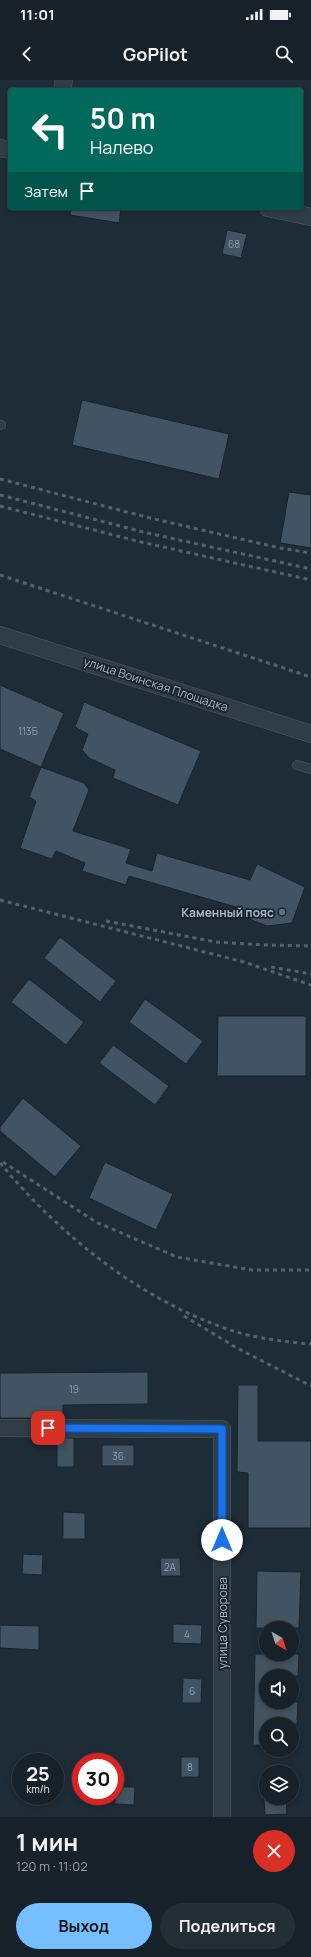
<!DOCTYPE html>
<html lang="ru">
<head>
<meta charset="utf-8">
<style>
  :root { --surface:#162129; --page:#232e35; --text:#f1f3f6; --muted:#9ea3a8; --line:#353e46; --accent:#75beff }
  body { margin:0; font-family:Manrope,sans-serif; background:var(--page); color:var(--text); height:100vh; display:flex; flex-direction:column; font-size:15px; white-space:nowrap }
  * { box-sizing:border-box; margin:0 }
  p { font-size:13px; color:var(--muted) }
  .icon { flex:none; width:22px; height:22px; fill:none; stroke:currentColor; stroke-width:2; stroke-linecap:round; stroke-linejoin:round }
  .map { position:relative; height:1737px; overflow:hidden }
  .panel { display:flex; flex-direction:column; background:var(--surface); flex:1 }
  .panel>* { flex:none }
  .banner { position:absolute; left:8px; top:8px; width:295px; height:122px; border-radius:4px; box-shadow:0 2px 6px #0003,0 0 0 1px var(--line); background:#00695c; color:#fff; overflow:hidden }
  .needle { width:26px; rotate:141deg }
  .tools { position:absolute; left:259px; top:1541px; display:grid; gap:8px }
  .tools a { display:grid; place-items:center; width:40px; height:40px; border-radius:50%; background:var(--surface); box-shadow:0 2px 6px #0003,0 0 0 1px var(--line); font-size:20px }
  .speed { position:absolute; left:12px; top:1673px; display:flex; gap:8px; font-size:20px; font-weight:700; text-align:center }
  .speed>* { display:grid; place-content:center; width:52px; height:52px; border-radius:50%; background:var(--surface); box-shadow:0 2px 6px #0003,0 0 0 1px var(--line); line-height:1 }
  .speed small { font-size:10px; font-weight:400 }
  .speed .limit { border:6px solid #d22; background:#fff; color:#111 }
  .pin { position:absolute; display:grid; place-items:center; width:34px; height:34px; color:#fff; margin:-17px; border-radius:8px; box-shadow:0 2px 6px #0006 }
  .me { position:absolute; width:44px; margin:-22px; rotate:0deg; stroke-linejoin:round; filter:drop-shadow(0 0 3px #0008) }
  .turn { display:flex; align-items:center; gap:14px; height:84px; padding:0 16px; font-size:18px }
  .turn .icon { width:52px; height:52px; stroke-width:2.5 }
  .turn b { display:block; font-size:28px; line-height:34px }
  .then { display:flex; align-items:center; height:38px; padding:0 16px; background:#0003; gap:8px; font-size:15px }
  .round { display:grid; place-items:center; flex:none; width:42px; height:42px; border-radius:21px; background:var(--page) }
  .headline { display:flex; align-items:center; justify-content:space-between; height:68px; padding:0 16px }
  h1 { font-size:24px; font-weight:700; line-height:30px }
  .cta { display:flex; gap:8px; margin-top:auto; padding:8px 16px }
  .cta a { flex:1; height:46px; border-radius:24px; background:var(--accent); color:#111; font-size:16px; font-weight:700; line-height:46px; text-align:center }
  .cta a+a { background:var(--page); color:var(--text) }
  .status { display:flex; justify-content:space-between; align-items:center; height:28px; padding:0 20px; background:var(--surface); direction:ltr }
  .status svg { height:11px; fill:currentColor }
  header { display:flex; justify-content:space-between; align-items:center; height:52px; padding:0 16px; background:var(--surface); font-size:18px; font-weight:700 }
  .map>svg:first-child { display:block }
  .building { fill:#425361; stroke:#18242d }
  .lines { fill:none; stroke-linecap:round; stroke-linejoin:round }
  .lane-casing { stroke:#4e5b65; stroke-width:10 }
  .street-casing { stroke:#4e5b65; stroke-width:18 }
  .lane { stroke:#303d47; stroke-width:9 }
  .street { stroke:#303d47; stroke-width:17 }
  .rail { stroke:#52626f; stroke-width:3; stroke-dasharray:4 4; stroke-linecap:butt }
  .route-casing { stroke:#114b97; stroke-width:10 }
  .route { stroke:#1a73e8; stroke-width:7 }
  .service-dot { fill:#5c6f8a; stroke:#16222b; stroke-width:1.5 }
  .labels { text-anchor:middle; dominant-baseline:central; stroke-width:3.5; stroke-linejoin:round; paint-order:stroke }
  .number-label { font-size:10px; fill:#909fac }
  .street-label { font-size:12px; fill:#aab8c5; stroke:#16222b }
  .poi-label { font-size:12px; font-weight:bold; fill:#aab8c5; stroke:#16222b; text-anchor:end }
</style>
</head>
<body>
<div class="status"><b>11:01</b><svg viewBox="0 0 49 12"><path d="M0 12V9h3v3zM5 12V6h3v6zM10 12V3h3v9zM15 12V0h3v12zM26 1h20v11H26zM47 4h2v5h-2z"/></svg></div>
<header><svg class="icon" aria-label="back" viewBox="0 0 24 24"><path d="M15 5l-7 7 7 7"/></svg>GoPilot<svg class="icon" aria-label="search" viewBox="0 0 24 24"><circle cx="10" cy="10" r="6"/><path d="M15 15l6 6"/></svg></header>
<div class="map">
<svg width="311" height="1737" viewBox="0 0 311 1737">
  <rect width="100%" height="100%" fill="#1d2c37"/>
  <g class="building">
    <polygon points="71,128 121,128 119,143 70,135"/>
    <polygon points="227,150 247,154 241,178 222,174"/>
    <polygon points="82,320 229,354 219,399 72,365"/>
    <polygon points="289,412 311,415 311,468 280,463"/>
    <polygon points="0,605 64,633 41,687 0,669"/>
    <polygon points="84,622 201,671 178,725 113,698 115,690 89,678 82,670 88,654 75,647"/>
    <polygon points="41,687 84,703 89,710 73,751 131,769 126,783 152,791 157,773 250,800 257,784 305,807 292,843 267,846 237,834 239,828 129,796 126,805 82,791 85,783 56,771 52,779 20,768 36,721 29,717"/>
    <polygon points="60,857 116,901 100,922 44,878"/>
    <polygon points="29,899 84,942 66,965 11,922"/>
    <polygon points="145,919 203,961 186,984 129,942"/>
    <polygon points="218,936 306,936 306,996 217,996"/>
    <polygon points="113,965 169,1006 155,1025 99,983"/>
    <polygon points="23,1018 81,1066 55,1097 0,1051 0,1047"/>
    <polygon points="105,1082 173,1114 156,1150 89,1118"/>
    <polygon points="148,1292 148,1324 63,1325 63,1338 0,1338 0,1293"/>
    <polygon points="238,1305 258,1305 258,1361 311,1361 311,1448 248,1448 248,1393 237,1392"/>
    <rect x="57" y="1358" width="17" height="29"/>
    <rect x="102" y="1365" width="32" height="21"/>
    <polygon points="63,1432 85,1433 85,1459 63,1459"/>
    <polygon points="23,1474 43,1475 42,1495 22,1494"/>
    <polygon points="160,1478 180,1478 181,1496 161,1496"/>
    <polygon points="257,1491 301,1492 299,1548 256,1548"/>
    <polygon points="173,1544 202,1545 201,1564 173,1563"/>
    <polygon points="0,1545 39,1546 39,1570 0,1568"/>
    <polygon points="255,1574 299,1574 298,1596 266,1596 266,1622 298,1622 297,1644 266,1644 266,1665 253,1665"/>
    <polygon points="183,1598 202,1599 201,1623 182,1623"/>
    <rect x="181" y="1677" width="18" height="20"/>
    <polygon points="115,1707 135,1707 134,1725 115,1724"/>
    <polygon points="264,1718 286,1718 287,1734 265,1735"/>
  </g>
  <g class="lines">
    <g class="lane-casing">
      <g id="lane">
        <polyline points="0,345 1,345"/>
        <polyline points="297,685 311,689"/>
      </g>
    </g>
    <g class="street-casing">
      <g id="street">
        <polyline points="62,10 64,0"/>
        <polyline points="0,68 10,70"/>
        <polyline points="268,128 311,137"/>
        <polyline points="0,555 311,654"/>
        <polyline points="0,1348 222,1349 222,1737"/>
      </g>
    </g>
    <use href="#lane" class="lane"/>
    <use href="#street" class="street"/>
    <g class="rail">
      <polyline points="0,399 150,438 280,468 311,473"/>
      <polyline points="0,415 143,452 311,489"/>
      <polyline points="0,426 141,462 311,500"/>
      <polyline points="0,495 311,597"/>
      <polyline points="0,820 244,882 311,905"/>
      <polyline points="106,841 216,862 263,865 311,866"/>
      <polyline points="271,887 311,894"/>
      <polyline points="3,1082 96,1142 177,1177 252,1190 311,1190"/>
      <path d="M0 1083C61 1156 139 1219 230 1250 254 1258 286 1262 311 1264"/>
      <polyline points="184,1236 237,1268 311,1306"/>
    </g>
  </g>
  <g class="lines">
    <g class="route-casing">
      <polyline id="route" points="48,1348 222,1349 222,1460"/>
    </g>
    <use href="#route" class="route"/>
  </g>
  <circle class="service-dot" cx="282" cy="832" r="4"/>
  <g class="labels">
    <g class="number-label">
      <text x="234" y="164">68</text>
      <text x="28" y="651">113Б</text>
      <text x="74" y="1309">19</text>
      <text x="118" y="1376">36</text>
      <text x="170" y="1487">2А</text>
      <text x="187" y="1554">4</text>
      <text x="192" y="1611">6</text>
      <text x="190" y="1687">8</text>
    </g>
    <g class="street-label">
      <text transform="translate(156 604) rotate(18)">улица Воинская Площадка</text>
      <text transform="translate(222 1543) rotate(-90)">улица Суворова</text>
    </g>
    <g class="poi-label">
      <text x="274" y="832">Каменный пояс</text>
    </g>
  </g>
</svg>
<div class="tools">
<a><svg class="needle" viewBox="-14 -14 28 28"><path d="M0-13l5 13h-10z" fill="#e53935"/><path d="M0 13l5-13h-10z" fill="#9ea3a8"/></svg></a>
<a><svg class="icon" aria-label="sound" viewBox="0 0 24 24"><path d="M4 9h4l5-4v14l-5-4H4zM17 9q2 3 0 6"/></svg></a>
<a><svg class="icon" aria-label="search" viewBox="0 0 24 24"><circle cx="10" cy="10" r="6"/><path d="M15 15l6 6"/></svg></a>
<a><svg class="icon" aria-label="layers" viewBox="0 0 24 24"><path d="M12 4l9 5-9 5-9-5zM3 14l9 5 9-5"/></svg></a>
</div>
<div class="speed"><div>25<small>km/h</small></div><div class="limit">30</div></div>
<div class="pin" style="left:48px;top:1348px;background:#d93025"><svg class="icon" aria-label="arrive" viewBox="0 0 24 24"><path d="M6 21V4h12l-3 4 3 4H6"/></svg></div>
<svg class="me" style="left:222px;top:1460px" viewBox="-20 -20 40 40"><circle r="19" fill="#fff"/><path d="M0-13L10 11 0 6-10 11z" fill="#1a73e8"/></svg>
<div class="banner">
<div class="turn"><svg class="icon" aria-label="left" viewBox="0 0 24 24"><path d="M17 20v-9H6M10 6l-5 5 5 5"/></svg><div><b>50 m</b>Налево</div></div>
<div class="then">Затем<svg class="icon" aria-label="arrive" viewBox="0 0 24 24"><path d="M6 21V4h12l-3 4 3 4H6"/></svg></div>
</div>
</div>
<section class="panel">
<div class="headline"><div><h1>1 мин</h1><p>120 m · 11:02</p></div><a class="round" style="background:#d93025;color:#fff"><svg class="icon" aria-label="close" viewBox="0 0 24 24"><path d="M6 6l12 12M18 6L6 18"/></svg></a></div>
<div class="cta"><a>Выход</a><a>Поделиться</a></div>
</section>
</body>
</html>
